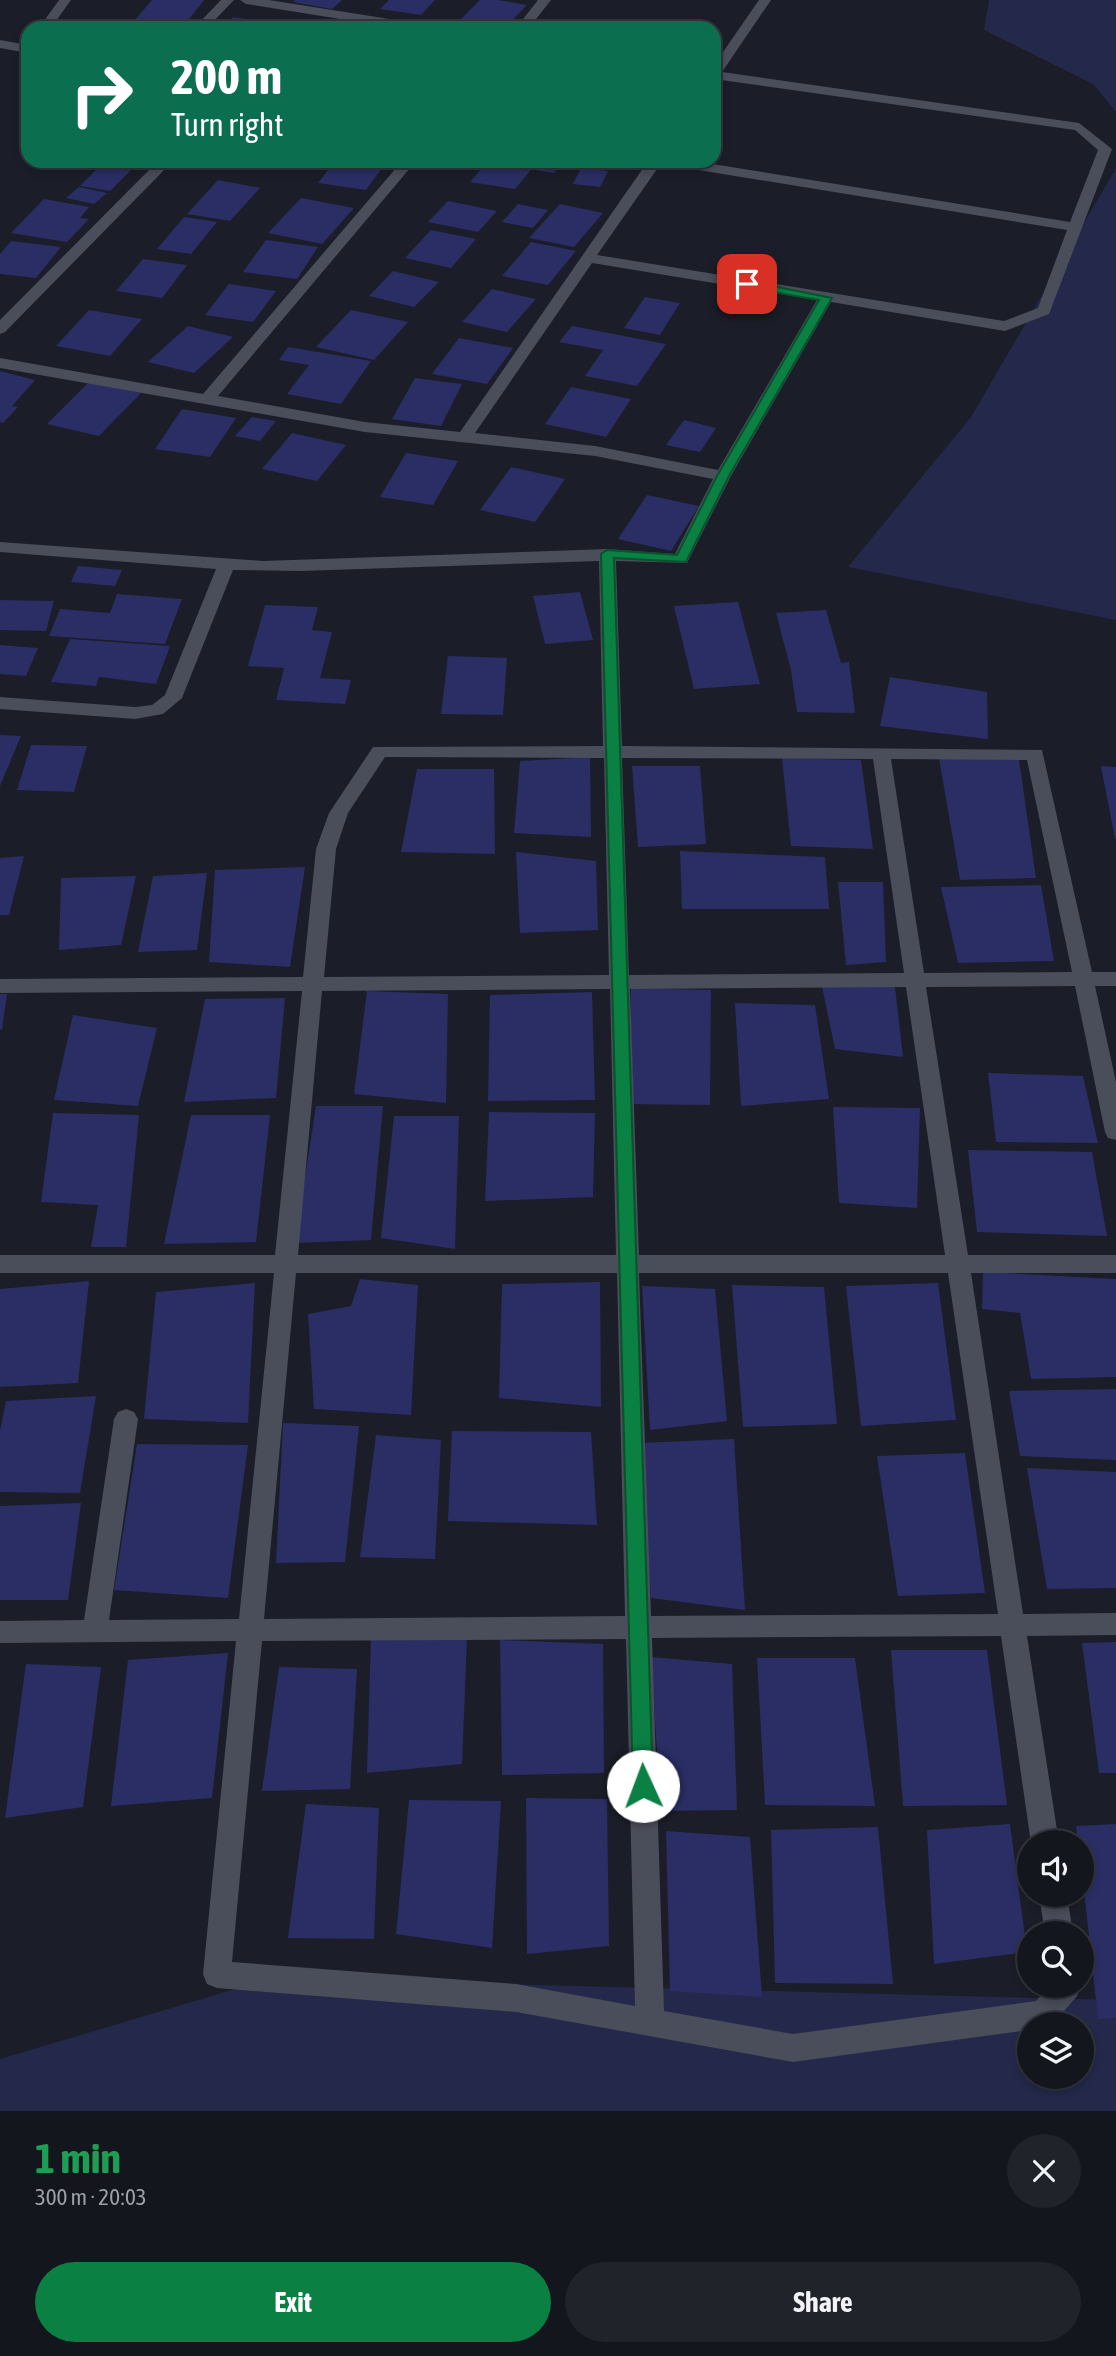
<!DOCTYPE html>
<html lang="en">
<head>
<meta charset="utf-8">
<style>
  :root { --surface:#14161e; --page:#21232b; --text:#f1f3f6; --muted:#9d9fa4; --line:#33353c; --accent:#0b8043 }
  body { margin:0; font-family:"Asap Condensed",sans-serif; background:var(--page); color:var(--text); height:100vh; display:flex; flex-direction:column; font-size:26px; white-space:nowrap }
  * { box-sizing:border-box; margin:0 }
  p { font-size:23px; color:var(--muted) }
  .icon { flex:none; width:38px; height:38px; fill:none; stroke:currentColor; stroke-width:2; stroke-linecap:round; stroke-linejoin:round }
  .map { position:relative; height:2111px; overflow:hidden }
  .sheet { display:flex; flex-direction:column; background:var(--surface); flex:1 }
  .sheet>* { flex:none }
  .hud { position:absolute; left:21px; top:21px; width:700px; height:147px; border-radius:21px; box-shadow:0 4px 10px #0003,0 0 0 2px var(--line); background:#0b6e4f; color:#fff; overflow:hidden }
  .tools { position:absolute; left:1017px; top:1830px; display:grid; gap:14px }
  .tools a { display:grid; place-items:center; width:77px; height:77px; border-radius:50%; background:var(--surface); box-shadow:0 4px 10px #0003,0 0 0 2px var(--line); font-size:35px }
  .pin { position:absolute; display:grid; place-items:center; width:60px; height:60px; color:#fff; margin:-30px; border-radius:14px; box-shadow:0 4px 10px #0006 }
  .me { position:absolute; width:77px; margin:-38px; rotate:358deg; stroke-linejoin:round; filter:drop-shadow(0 0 5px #0008) }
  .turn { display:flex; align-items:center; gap:24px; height:147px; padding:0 35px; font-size:32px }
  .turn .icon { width:91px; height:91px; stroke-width:2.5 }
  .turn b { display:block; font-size:49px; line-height:60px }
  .round { display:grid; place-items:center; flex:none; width:74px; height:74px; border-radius:37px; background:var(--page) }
  .headline { display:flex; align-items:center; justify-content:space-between; height:119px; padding:0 35px }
  h1 { font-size:42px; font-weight:700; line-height:52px; color:#1e9e55 }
  .action { display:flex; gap:14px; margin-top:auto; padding:14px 35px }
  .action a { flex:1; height:80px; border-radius:42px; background:var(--accent); color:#fff; font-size:28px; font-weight:700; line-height:80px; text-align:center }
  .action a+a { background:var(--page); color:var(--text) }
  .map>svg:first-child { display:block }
  .green { fill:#24284a; fill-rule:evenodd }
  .building { fill:#2a2e64 }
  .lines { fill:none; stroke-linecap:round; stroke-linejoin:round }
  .minor { fill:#4a4d5a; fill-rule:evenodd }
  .route { fill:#0b8043; stroke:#07532c; stroke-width:2 }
</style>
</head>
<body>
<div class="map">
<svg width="1116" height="2111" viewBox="0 0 1116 2111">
  <rect width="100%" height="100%" fill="#1b1d28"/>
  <g class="green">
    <polygon points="989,0 1116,0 1116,112 1093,84 984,30"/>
    <polygon points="1116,168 1116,620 848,567 971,417"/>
    <path d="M272 1978 1116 2000V2111H0V2059ZM1029 2025H1082V2077H1029Z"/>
  </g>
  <g class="building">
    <polygon points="152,0 204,0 183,27 134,21"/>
    <polygon points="295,0 342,0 332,9 293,2"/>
    <polygon points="389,0 435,0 421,15 380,9"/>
    <polygon points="480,0 498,0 527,5 505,28 458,22"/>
    <polygon points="233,17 257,21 250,28 224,25"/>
    <polygon points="271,21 304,27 304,28 264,28"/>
    <polygon points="240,161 276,161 267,170 237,164"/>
    <polygon points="335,161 382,168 366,190 318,183"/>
    <polygon points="488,161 519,161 536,164 515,189 470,182"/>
    <polygon points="542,161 562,161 554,173 535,170"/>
    <polygon points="102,164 132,169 110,191 80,186"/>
    <polygon points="581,168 608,171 600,187 573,184"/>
    <polygon points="218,180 260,188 230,221 187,214"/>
    <polygon points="79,187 107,193 94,204 66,198"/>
    <polygon points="301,198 354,208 322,244 268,233"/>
    <polygon points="44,199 89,207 80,218 89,219 67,242 11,233"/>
    <polygon points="448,201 497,211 478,232 428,222"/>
    <polygon points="518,204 548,210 533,228 502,222"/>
    <polygon points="560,204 603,213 574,247 529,238"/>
    <polygon points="184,217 217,222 191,254 157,249"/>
    <polygon points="431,230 476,239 451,268 405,258"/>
    <polygon points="266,240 318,247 297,279 243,272"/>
    <polygon points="11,241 61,247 36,278 0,274 0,254"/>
    <polygon points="531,242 576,251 548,285 502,276"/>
    <polygon points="143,259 187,265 162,298 116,291"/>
    <polygon points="393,271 439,282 414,307 369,296"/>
    <polygon points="229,284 276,291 253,322 205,315"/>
    <polygon points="492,289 536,299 507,332 462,322"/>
    <polygon points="645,297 680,303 660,335 624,328"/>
    <polygon points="89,310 142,319 110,356 56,346"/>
    <polygon points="351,310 408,322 374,360 316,347"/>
    <polygon points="188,326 233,337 194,373 148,362"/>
    <polygon points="572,326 666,344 637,386 585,376 603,350 559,342"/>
    <polygon points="459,338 513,348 487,384 432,374"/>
    <polygon points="288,347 371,361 341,404 287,394 309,365 279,360"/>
    <polygon points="0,371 35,380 12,406 18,407 3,423 0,422"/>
    <polygon points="415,378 462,384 441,426 392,419"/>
    <polygon points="90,381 141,393 99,436 47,424"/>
    <polygon points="571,387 631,399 606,437 545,424"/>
    <polygon points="182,409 236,418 210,457 155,449"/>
    <polygon points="252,417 276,421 260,441 235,436"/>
    <polygon points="684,420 716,428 700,452 666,445"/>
    <polygon points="292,433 346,445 317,481 262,469"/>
    <polygon points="406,453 458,461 433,505 380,497"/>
    <polygon points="511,467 565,479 535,522 480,510"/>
    <polygon points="647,495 699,506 671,551 618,539"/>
    <polygon points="78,566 122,570 115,586 71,582"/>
    <polygon points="580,592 593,640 545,644 533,596"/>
    <polygon points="117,594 182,599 165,644 49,636 60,609 110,613"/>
    <polygon points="0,600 54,601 46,631 0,630"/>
    <polygon points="738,602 760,684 694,689 674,606"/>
    <polygon points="265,605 318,607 312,630 332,632 320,678 351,680 345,704 276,700 284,668 248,666"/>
    <polygon points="826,610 841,663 849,662 855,713 797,712 791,670 776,613"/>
    <polygon points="70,639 170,646 156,684 99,677 96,686 51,682"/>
    <polygon points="0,645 38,648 26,676 0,674"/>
    <polygon points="448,656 507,658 503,715 441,714"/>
    <polygon points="890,677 987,692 988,739 880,726"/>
    <polygon points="0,735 21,736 0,786"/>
    <polygon points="31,745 87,746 74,792 17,790"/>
    <polygon points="590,757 591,837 514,833 520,761"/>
    <polygon points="782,758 861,760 873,849 791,846"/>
    <polygon points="939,758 1019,760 1036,878 960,880"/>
    <polygon points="632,766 700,766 706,844 638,847"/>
    <polygon points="1101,766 1116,767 1116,838 1115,839"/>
    <polygon points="417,769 494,769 495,854 401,852"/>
    <polygon points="680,851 825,857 829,909 682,909"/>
    <polygon points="516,852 596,861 598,930 520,933"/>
    <polygon points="24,856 9,915 0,915 0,858"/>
    <polygon points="305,867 290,967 209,962 215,870"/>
    <polygon points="207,873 197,950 138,952 153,876"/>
    <polygon points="136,876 121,945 59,950 61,878"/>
    <polygon points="838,882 883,882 886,962 846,965"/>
    <polygon points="1041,885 1054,961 958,963 941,887"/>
    <polygon points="821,982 895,987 903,1057 835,1049"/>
    <polygon points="631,988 711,990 710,1105 630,1104"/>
    <polygon points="367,991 448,994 446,1103 354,1094"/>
    <polygon points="592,992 595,1100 488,1101 490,995"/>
    <polygon points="0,994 7,994 2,1030 0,1029"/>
    <polygon points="285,998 276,1098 184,1102 205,999"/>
    <polygon points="735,1003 815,1005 829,1099 741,1106"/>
    <polygon points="73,1015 157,1028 138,1106 54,1100"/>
    <polygon points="988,1073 1083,1076 1098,1143 996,1142"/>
    <polygon points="316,1106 383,1106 371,1240 295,1243"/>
    <polygon points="833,1107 920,1108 917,1208 839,1203"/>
    <polygon points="489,1112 595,1113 593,1197 485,1201"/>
    <polygon points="53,1113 139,1115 126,1247 91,1247 98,1205 41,1202"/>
    <polygon points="191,1115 270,1115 256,1242 164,1244"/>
    <polygon points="394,1116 459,1116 455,1249 381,1238"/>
    <polygon points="968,1150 1092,1152 1107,1236 977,1232"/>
    <polygon points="983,1272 1116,1279 1116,1377 1031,1379 1020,1313 982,1309"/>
    <polygon points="360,1279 418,1285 411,1415 314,1409 308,1314 351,1306"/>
    <polygon points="89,1281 78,1383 0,1387 0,1289"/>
    <polygon points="600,1282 601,1407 499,1398 502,1284"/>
    <polygon points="255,1283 248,1423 144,1419 156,1292"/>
    <polygon points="938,1283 956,1420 861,1426 846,1286"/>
    <polygon points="732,1285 824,1287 837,1424 743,1427"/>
    <polygon points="642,1286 715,1289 727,1421 650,1430"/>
    <polygon points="1116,1389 1116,1460 1020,1456 1009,1391"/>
    <polygon points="96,1396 80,1493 0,1492 0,1431 6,1401"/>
    <polygon points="283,1423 359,1426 345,1562 276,1563"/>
    <polygon points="452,1431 591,1432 597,1525 448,1521"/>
    <polygon points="376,1435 441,1440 435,1559 360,1557"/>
    <polygon points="734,1439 745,1610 651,1598 639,1443"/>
    <polygon points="137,1444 248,1445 228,1598 114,1590"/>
    <polygon points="965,1453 985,1593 898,1596 877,1456"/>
    <polygon points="1027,1468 1116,1472 1116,1588 1047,1589"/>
    <polygon points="81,1503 68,1600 0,1600 0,1506"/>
    <polygon points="371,1635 467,1638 462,1764 367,1773"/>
    <polygon points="500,1640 603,1644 604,1773 502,1775"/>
    <polygon points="1116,1642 1116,1773 1099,1773 1082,1643"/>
    <polygon points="891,1650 987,1650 1007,1805 903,1806"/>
    <polygon points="228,1653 212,1798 111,1806 128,1660"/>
    <polygon points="651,1657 732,1664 737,1810 661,1811"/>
    <polygon points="757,1658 855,1658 875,1806 765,1805"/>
    <polygon points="26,1664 101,1667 83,1807 5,1818"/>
    <polygon points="279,1667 357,1669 350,1789 262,1791"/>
    <polygon points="526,1798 607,1799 609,1946 527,1954"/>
    <polygon points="409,1800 501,1801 492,1948 396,1934"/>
    <polygon points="306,1804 379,1808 374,1939 288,1938"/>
    <polygon points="1010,1824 1027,1952 934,1964 927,1830"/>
    <polygon points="1116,1824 1116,2018 1098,2019 1082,1872 1082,1843 1078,1843 1076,1826"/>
    <polygon points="878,1827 893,1984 775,1983 771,1830"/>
    <polygon points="666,1831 750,1837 762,1997 670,1991"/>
  </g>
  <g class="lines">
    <g class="minor">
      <polygon points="59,0 71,0 51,28 39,28"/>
      <polygon points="221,0 234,0 207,28 194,28"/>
      <polygon points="240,0 269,0 421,24 427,28 397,28 246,4"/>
      <polygon points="538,0 551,0 529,28 516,28"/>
      <path d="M759 0H771L722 72 1079 123 1112 149 1049 314 1005 331 831 302 731 476 687 563 616 561 622 746 1042 750 1092 972H1116V986H1095L1116 1082V1140L1108 1138 1105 1132 1075 986 926 987 968 1255H1116V1273H971L1023 1614 1116 1613V1635L1027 1636 1059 1843H1031L1001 1636 652 1638 664 2011 793 2034 1036 2001 1049 1986H1081L1077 1996 1052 2025H1029V2030L793 2062 516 2012 217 1988 207 1984 203 1974 236 1641 0 1643V1621L84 1620 114 1419 118 1412 126 1409 134 1412 138 1419 109 1620 239 1619 274 1273H0V1255H275L302 991 0 993V979L303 977 316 849 329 813 373 747 603 746 599 561 301 571 233 570 182 698 163 714 135 719 0 709V697L135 707 152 705 165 695 216 569 0 552V542L263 561 607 549 675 554 713 479 595 456 365 432 0 368V358L203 394 402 161H416L218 396 365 422 460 432 648 161H694L1070 222 1098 150 1075 130 714 79V65ZM662 162 668 165 1067 230 1038 308 1004 321 597 255ZM592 263 817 300 718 470 595 446 475 433ZM385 757 604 758 609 975 324 977 336 849 348 813ZM622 758 873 759 904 973 629 975ZM891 759 1027 760 1072 972 924 973ZM906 987 945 1255H639L630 989ZM610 989 616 1255H298L322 991ZM296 1273H617L625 1616 264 1619ZM639 1273H948L998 1614 651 1616ZM626 1639 635 2006 516 1984 232 1962 262 1641Z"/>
      <polygon points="0,40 28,45 28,53 0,48"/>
      <polygon points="158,161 173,161 5,332 0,334 0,320"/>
      <polygon points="1039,1895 1067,1895 1073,1934 1045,1934"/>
    </g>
  </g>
  <polygon class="route" points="747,281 832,298 729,476 686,562 614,558 653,1786 650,1792 643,1795 636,1792 633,1786 601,554 607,550 677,555 717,476 819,300 743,287 743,282"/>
</svg>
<div class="tools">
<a><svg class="icon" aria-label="sound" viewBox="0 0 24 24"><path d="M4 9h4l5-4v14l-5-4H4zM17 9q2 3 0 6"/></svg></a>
<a><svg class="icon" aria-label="search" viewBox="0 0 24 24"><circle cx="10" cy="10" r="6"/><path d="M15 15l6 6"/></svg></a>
<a><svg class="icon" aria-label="layers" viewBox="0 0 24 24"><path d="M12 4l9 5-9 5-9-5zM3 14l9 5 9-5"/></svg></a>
</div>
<div class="pin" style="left:747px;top:284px;background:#d93025"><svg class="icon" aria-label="arrive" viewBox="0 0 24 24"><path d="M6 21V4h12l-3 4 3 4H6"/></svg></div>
<svg class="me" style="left:643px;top:1786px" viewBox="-20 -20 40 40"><circle r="19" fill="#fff"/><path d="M0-13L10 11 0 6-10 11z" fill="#0b8043"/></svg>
<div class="hud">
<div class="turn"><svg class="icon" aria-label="right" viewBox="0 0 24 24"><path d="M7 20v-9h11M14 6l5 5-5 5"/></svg><div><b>200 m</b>Turn right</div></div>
</div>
</div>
<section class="sheet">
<div class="headline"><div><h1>1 min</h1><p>300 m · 20:03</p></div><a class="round"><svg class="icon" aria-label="close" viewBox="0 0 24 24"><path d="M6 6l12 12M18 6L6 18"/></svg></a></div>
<div class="action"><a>Exit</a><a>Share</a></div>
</section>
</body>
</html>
